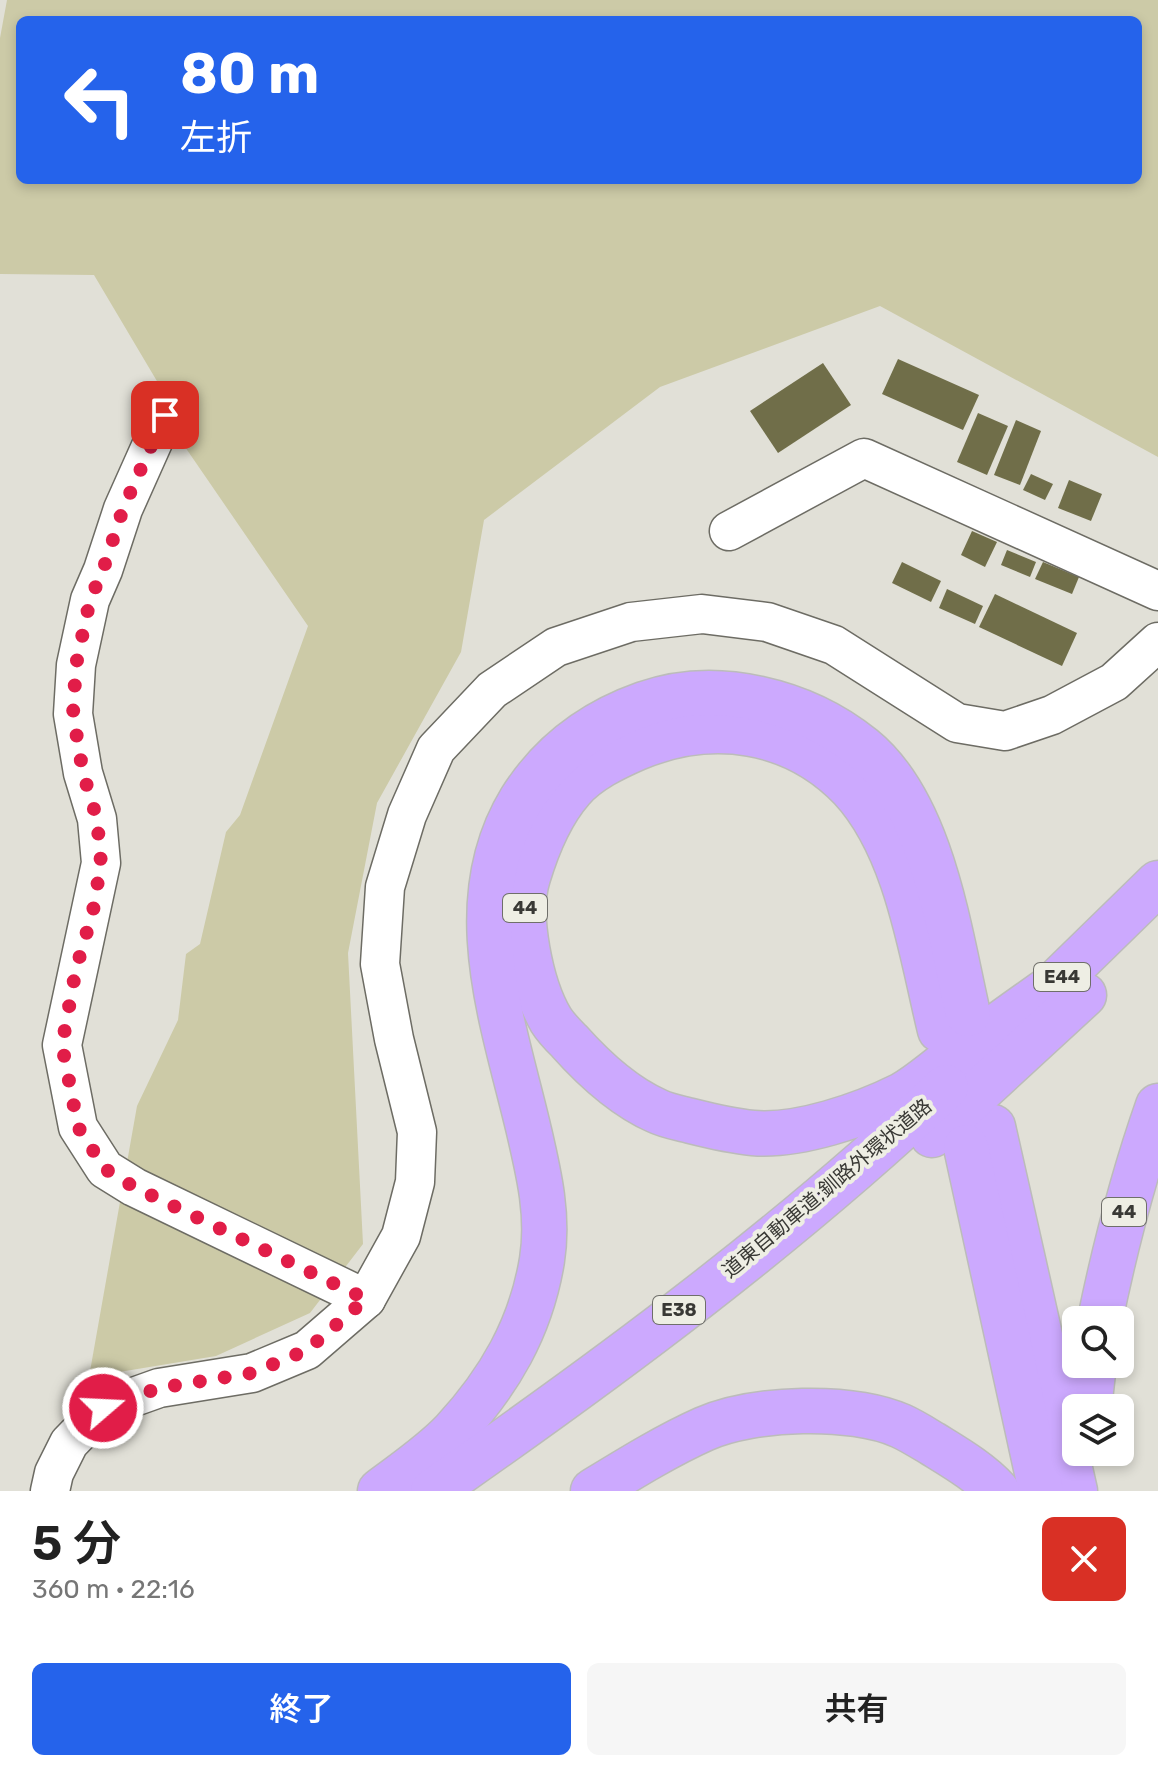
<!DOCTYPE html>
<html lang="ja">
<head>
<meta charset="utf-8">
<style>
  :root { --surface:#fff; --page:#f6f6f6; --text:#222; --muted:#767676; --accent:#2563eb }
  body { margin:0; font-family:Rubik,"Noto Sans JP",sans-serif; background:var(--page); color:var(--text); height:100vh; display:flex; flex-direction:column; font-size:30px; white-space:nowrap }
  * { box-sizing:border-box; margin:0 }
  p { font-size:26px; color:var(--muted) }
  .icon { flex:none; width:44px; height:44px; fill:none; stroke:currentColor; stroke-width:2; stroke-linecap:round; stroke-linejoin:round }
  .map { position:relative; height:1491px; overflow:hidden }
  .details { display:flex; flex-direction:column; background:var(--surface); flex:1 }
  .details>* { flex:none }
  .top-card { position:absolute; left:16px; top:16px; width:1126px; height:168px; border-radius:12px; box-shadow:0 4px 12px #0003; background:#2563eb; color:#fff; overflow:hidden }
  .tools { position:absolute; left:1062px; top:1306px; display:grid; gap:16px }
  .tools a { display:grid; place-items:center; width:72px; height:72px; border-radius:12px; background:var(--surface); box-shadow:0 4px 12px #0003; font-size:40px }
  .pin { position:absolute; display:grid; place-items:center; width:68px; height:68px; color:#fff; margin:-34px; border-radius:16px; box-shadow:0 4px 12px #0006 }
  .me { position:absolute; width:88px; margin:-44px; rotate:71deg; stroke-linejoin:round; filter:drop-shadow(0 0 6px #0008) }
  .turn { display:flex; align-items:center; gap:28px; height:168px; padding:0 32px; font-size:36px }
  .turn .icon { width:104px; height:104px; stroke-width:2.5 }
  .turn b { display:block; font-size:56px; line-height:68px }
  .round { display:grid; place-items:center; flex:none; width:84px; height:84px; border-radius:12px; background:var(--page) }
  .overview { display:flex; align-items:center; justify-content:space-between; height:136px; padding:0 32px }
  h1 { font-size:48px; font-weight:600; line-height:60px }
  .primary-button { display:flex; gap:16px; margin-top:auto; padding:16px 32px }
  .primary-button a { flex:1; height:92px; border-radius:12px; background:var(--accent); color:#fff; font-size:32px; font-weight:600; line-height:92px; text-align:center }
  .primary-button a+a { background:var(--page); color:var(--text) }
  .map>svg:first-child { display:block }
  .green { fill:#cccaa7; fill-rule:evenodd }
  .building { fill:#706e49 }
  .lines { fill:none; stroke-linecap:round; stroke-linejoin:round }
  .minor-casing { stroke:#6d6c64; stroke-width:41 }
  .highway-casing { stroke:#bcbcba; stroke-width:47 }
  .minor { stroke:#fff; stroke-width:38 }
  .highway { stroke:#cca9fe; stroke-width:44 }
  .route { stroke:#e11d48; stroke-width:14; stroke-dasharray:0 25.2 }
  .labels { text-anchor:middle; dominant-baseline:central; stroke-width:8; stroke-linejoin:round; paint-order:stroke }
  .shield { fill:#eeeee4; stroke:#6f6f6a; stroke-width:2 }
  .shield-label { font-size:18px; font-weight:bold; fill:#393935 }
  .street-label { font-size:20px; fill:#393935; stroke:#eeeee4 }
</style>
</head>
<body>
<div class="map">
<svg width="1158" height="1491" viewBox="0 0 1158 1491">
  <rect width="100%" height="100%" fill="#e1e0d7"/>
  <path class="green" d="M7 0H1158V457L880 306 660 387 484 520 461 652 377 803 348 953 363 1244 310 1313 216 1356 89 1377 137 1106 178 1020 186 954 200 944 226 832 240 815 308 626 183 444 164 393 94 275 0 274V38ZM20 20H1138V180H20Z"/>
  <g class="building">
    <polygon points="898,359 979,395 963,430 882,394"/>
    <polygon points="823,363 851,405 778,453 750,411"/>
    <polygon points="978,413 1008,426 987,475 957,462"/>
    <polygon points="1016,420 1041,431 1020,485 994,475"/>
    <polygon points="1031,474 1053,484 1045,500 1023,490"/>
    <polygon points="1069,480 1102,494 1091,521 1058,508"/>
    <polygon points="972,531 997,542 985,567 961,555"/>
    <polygon points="1007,550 1036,562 1030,577 1001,565"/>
    <polygon points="902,562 941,581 931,602 892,583"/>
    <polygon points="1043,562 1079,577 1072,594 1035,579"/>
    <polygon points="947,589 983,606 975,624 939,608"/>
    <polygon points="995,594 1077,633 1062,666 979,627"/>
  </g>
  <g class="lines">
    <g class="minor-casing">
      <g id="minor">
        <polyline points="165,415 123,509 103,570 90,600 76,665 73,714 83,773 97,819 101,863 62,1045 78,1127 105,1169 134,1187 366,1299"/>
        <polyline points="729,531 864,458 1158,591"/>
        <polyline points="50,1491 54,1473 69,1443 103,1408 159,1388 252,1373 307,1350 366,1299 401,1236 415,1182 417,1132 394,1039 380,964 385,887 407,815 436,749 492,690 556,647 631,622 702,614 767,622 834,645 957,723 1005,731 1052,715 1114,682 1158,642"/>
      </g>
    </g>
    <g class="highway-casing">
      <g id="highway">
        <polyline points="1034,1004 1158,883"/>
        <path d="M940 1030C921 952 907 848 851 788 793 728 712 717 637 748 614 758 589 770 572 789 551 813 537 847 528 877 516 915 531 986 551 1020 556 1028 563 1035 569 1041 594 1069 623 1096 657 1111 667 1116 680 1118 691 1121 711 1126 732 1131 753 1133 798 1137 862 1115 902 1095 920 1085 936 1070 953 1058 987 1033 1022 1008 1056 984"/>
        <polyline points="993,1127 1075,1491"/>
        <polyline points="932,1135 1084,995"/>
        <polyline points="966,1147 1041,1491"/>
        <path d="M1100 1320C1115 1247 1133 1177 1158 1106"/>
        <polyline points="1089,1408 1094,1364"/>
        <path d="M380 1491C404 1473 432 1454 453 1432 499 1382 531 1328 542 1260 549 1216 539 1174 529 1131 504 1024 458 903 521 800 550 754 593 722 644 704 717 678 805 701 863 748 932 804 949 931 968 1014"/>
        <path d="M433 1491C611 1367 788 1236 946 1087"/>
        <path d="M593 1491C629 1469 666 1446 704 1429 754 1407 851 1404 901 1426 912 1431 923 1438 933 1444 954 1457 980 1472 997 1491"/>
      </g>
    </g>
    <use href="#minor" class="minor"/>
    <use href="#highway" class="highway"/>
  </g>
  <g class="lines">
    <polyline class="route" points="103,1408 159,1388 252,1373 307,1350 366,1299 134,1187 105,1169 78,1127 62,1045 76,969 93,911 101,863 97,819 83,773 73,714 76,665 90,600 103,570 123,509 165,415"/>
  </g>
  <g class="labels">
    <g class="shield">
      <rect x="503" y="894" width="44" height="28" rx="6"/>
      <rect x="1034" y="963" width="56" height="28" rx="6"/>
      <rect x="1102" y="1198" width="44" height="28" rx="6"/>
      <rect x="653" y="1296" width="52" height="28" rx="6"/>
    </g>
    <g class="shield-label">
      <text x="525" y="908">44</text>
      <text x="1062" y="977">E44</text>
      <text x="1124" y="1212">44</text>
      <text x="679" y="1310">E38</text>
    </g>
    <g class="street-label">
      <text transform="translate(827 1188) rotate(-40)">道東自動車道;釧路外環状道路</text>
    </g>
  </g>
</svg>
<div class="tools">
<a><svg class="icon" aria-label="search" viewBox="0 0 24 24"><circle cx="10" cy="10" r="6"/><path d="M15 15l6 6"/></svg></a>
<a><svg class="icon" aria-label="layers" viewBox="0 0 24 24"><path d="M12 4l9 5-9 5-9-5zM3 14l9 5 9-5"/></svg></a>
</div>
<div class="pin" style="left:165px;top:415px;background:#d93025"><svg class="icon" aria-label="arrive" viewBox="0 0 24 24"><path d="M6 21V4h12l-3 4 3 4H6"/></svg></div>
<svg class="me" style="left:103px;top:1408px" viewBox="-20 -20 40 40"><circle r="17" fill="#e11d48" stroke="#fff" stroke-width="3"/><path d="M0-11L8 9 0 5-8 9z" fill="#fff"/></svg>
<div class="top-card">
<div class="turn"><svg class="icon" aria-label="left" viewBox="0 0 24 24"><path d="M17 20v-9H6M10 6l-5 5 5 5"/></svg><div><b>80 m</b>左折</div></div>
</div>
</div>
<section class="details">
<div class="overview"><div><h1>5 分</h1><p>360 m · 22:16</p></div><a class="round" style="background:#d93025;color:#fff"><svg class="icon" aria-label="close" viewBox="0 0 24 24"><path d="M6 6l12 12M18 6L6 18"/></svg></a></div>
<div class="primary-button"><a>終了</a><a>共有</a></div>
</section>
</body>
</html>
